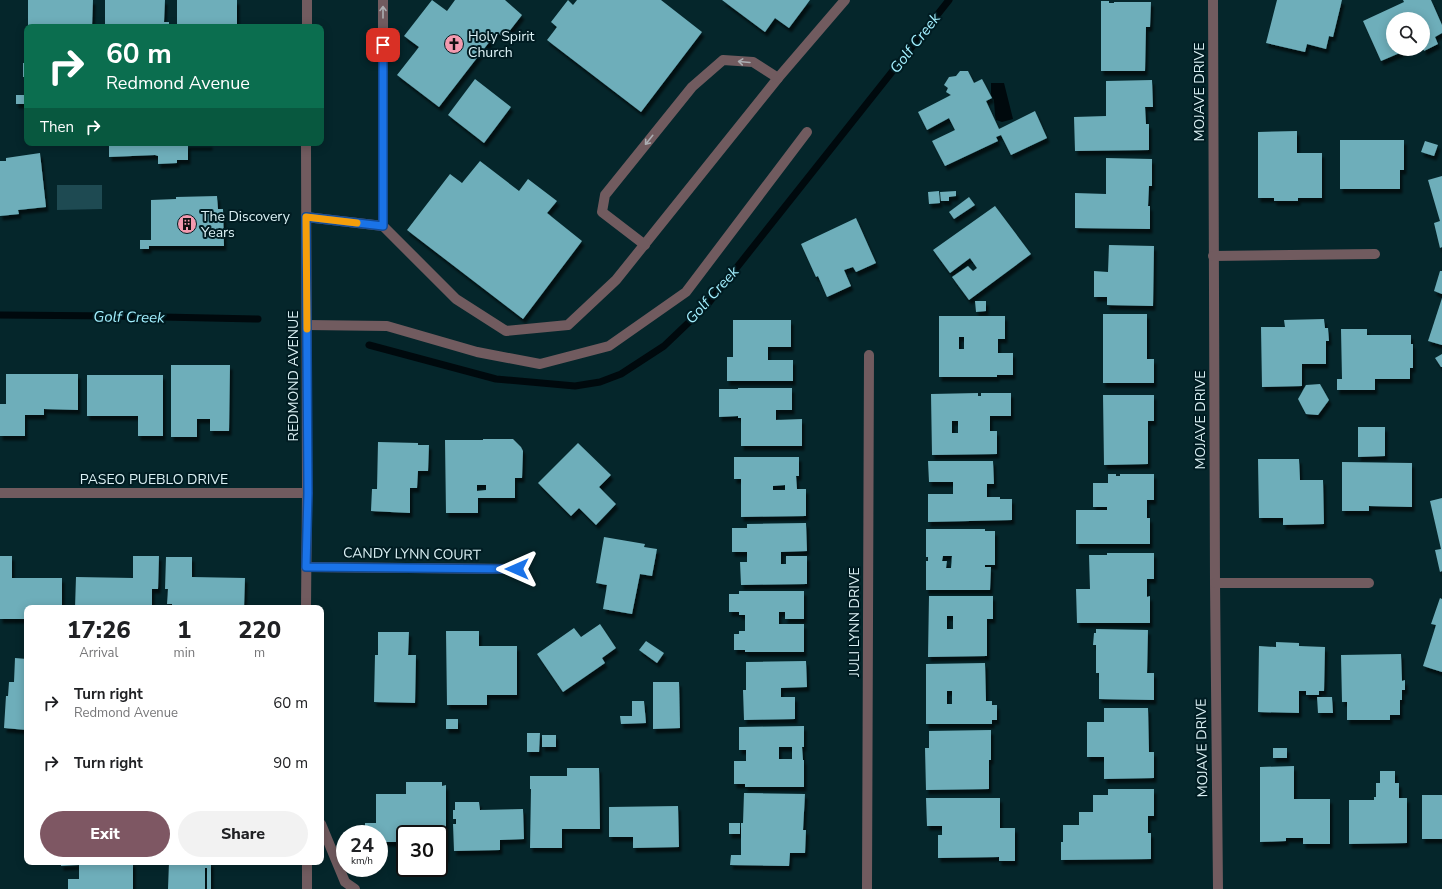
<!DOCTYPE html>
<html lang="en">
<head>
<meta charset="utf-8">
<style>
  :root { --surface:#fff; --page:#f2f2f2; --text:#202124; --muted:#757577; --accent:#7e5763 }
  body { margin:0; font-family:"Nunito Sans",sans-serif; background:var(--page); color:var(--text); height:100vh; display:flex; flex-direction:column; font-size:15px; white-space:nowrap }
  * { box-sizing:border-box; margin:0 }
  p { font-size:13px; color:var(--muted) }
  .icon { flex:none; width:22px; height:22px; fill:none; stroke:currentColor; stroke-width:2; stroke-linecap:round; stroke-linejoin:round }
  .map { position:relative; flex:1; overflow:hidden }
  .drawer { position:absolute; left:24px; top:605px; width:300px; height:260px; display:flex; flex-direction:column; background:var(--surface); border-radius:8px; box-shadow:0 2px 10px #0003 }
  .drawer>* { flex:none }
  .top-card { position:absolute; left:24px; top:24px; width:300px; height:122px; border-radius:8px; box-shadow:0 2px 10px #0003; background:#0b6e4f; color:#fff; overflow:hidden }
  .buttons { position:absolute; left:1386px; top:12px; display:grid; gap:8px }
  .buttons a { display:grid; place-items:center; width:44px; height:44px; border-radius:50%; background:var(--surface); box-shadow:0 2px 10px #0003; font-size:20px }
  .speed { position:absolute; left:336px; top:825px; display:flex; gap:8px; font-size:20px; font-weight:700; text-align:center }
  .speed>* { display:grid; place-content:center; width:52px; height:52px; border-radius:50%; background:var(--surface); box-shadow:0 2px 10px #0003; line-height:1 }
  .speed small { font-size:10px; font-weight:400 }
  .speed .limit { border:2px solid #111; border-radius:6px; background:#fff; color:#111 }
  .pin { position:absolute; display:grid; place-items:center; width:34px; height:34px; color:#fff; margin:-17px; border-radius:8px; box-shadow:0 2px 6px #0006 }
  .me { position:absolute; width:44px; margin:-22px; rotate:270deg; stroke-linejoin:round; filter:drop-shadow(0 0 3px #0008) }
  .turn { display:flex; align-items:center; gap:14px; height:84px; padding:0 16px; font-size:18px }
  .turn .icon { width:52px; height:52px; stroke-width:2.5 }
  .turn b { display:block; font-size:28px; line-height:34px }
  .then { display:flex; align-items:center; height:38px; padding:0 16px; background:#0003; gap:8px; font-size:15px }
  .eta { display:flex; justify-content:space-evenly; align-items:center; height:68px; text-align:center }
  .eta b { font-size:24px; font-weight:800; line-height:28px }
  .primary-button { display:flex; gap:8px; margin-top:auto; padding:8px 16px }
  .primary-button a { flex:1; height:46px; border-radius:24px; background:var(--accent); color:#fff; font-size:16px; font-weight:800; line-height:46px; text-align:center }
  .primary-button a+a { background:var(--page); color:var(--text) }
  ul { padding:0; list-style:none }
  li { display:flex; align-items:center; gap:12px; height:60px; padding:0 16px }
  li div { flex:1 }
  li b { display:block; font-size:15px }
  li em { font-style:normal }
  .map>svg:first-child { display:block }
  .green { fill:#1e4a52 }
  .water { fill:#00090d }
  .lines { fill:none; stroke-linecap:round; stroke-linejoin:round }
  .stream { stroke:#00090d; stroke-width:7 }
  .building { fill:#6eaeba; fill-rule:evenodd; filter:url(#shadow) }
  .minor { stroke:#715b5f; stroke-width:10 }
  .oneway { stroke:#abaeb2 }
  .route-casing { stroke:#114b97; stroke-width:10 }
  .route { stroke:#1a73e8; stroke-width:7 }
  .slow { stroke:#f59e0b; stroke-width:7 }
  .labels { text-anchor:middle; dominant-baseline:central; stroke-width:4; stroke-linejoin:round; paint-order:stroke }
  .poi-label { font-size:14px; fill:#dbf1f5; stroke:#001c22; text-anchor:start }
  .street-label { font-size:14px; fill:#dbf1f5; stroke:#001c22 }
  .water-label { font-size:15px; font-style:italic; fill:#a3f0ff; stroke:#001c22 }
</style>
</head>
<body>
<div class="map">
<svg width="1442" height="889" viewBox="0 0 1442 889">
  <defs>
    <filter id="shadow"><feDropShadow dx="2.5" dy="4.5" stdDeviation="1" flood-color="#0009"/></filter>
  </defs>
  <rect width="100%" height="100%" fill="#05262b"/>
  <polygon class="green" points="57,185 102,185 102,209 57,210"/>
  <polygon class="water" points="991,83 1004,83 1013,119 1002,122 996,120 995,115 994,100 991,95"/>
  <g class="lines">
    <g class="stream">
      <polyline points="0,315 115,316 258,319"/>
      <polyline points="369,345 496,379 575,386 600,382 621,374 664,346 707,305 949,0"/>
    </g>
  </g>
  <g class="building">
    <polygon points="28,0 93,0 92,27 28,27"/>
    <polygon points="105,0 165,0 164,22 169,22 169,27 105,27"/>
    <rect x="177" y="0" width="60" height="27"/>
    <polygon points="432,0 447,11 455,0 505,0 522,15 504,38 497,32 439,107 397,75 419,47 404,36"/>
    <polygon points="568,0 573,5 577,0 661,0 702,32 641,112 547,40 557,27 551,22"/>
    <polygon points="722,0 810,0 789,28 775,18 765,32"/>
    <polygon points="1277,0 1342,0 1333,37 1329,36 1326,49 1307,44 1305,52 1266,43"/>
    <polygon points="1403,0 1431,0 1442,25 1442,33 1435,37 1438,44 1424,51 1423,48 1423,19 1393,19 1393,49 1409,49 1381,61 1363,21 1404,2"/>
    <polygon points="1101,1 1109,1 1109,3 1114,3 1114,2 1151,2 1150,27 1146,27 1145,71 1101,71"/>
    <rect x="23" y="63" width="4" height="14"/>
    <polygon points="960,71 968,71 974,83 982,79 992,98 986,101 999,129 1035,111 1047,138 1011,155 1001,135 996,137 998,141 945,166 932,141 955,130 949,118 927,130 918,112 951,95 946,92 948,88 944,85 949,77 956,76"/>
    <polygon points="475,79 511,107 484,143 448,115"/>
    <polygon points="1152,80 1153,107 1145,107 1146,124 1149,124 1149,150 1075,151 1074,117 1106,116 1106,81"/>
    <rect x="16" y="95" width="11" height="9"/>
    <polygon points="1297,131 1297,153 1322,153 1322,198 1298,198 1298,201 1274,201 1274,198 1258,198 1258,132"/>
    <polygon points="1340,140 1404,140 1404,170 1400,170 1400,189 1340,189"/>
    <polygon points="1425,141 1438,145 1434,156 1421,152"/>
    <polygon points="109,143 210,143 210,146 188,146 188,160 177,160 177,163 158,164 158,156 155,155 109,157"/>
    <polygon points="40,153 46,207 18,210 19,214 0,216 0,161 6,161 6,158"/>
    <polygon points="1106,158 1152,159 1152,186 1149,186 1148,206 1150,206 1150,229 1075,228 1075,193 1106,194"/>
    <polygon points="480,161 519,191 528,179 557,201 547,213 582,241 523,319 407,230 450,174 462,183"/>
    <polygon points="1442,176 1442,247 1440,248 1434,223 1440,221 1428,180"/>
    <polygon points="939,191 940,203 929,204 928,192"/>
    <polygon points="956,191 956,196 949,197 949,201 941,201 940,192"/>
    <polygon points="217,196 218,209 223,209 224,246 149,246 149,249 140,249 140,240 151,240 151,200 176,199 176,197"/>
    <polygon points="969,197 975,205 954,219 949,212"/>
    <polygon points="995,206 1031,254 969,300 952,277 968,266 973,271 977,268 970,258 950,273 933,250"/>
    <polygon points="856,218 876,263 856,272 853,267 844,270 851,286 827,297 818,276 816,277 801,244"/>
    <polygon points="1109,245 1154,246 1153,306 1107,305 1107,297 1094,297 1094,271 1108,272"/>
    <polygon points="1440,271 1442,271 1442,294 1434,291"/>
    <polygon points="1442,298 1442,345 1428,341"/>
    <polygon points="975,301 986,301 986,311 976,312"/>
    <polygon points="1103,314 1147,314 1147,359 1154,359 1154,383 1103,383"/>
    <path d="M939 316H1005V339H998V353H1013V375H997V377H939ZM959 337H964V349H959Z"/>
    <polygon points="1324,319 1325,328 1328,328 1329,341 1326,341 1326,364 1302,364 1302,386 1262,387 1261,327 1285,327 1284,320"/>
    <polygon points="733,320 791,320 791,347 768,347 768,360 793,360 793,381 727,381 727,357 733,357"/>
    <polygon points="1341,329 1367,329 1367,335 1411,335 1411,344 1413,344 1413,368 1410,368 1410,379 1375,379 1375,390 1337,390 1337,379 1342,379"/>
    <polygon points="1442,354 1442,367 1441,367 1435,358"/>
    <polygon points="171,365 230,365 229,431 210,431 210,419 197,419 197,437 171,437"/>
    <polygon points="6,374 78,374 78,410 44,409 44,415 25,415 25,436 0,436 0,404 6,404"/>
    <polygon points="87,375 163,375 163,436 138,436 138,416 87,416"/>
    <polygon points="1320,384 1329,400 1318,415 1306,414 1298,399 1306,385"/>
    <polygon points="738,388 792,388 792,410 776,410 776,420 802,419 802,446 741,446 741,418 738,418 738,416 719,417 719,389 738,389"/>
    <path d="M978 393V396H981V393H1011V416H990V431H997V454L932 455 931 394ZM952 421H958V433H952Z"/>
    <polygon points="1103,395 1154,395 1154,421 1148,421 1148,464 1104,465"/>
    <polygon points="1358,427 1385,427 1385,456 1358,457"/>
    <path d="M483 439H513L521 447 523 451 522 478H515V498H478V513H446L445 440H483ZM477 485H486V490L477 491Z"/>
    <polygon points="378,442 418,443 418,445 429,445 428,471 418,471 417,488 410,488 410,513 371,511 372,489 377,489"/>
    <polygon points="578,443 611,475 599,487 616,504 596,525 579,508 571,516 538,483"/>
    <path d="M734 457H799V476H796L797 489H806V516L741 517V479H734ZM785 485V490H773V486Z"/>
    <polygon points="1258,459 1299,459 1300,480 1323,480 1324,524 1283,525 1283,518 1259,518"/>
    <polygon points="928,461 993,461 994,484 987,484 987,497 1000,497 1000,499 1012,499 1012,520 928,522 928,494 953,494 953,482 929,482"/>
    <polygon points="1342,462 1412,463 1412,507 1369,506 1369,511 1342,511"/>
    <polygon points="1108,474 1116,474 1116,476 1120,476 1120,474 1154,474 1154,500 1147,500 1147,518 1150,518 1150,544 1076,544 1076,510 1107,510 1107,507 1093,507 1093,483 1108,483"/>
    <polygon points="1442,498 1442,571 1440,572 1435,550 1441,549 1430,501"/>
    <polygon points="806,523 807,551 781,552 781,564 786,564 786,556 807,556 807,584 741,585 740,562 747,562 747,552 732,552 732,528 747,528 747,524"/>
    <path d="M926 529H985V531H995V565H985V567H991L990 590H926V561H928V557H926ZM943 556H952L951 568H946L947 561H942Z"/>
    <polygon points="604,537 645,544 644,547 657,549 652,576 640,574 632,614 603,609 607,585 596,583"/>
    <polygon points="1107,553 1154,553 1154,579 1147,579 1147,597 1150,596 1150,623 1077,623 1076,589 1090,589 1089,555 1107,555"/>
    <polygon points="0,556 12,556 12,578 62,578 62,608 27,608 27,619 0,619"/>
    <polygon points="133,556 159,556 158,589 152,589 152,608 75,608 76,577 133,578"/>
    <polygon points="166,557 192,557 192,577 245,578 244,608 172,608 172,604 167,604 168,589 165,589"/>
    <polygon points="739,591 804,591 804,619 785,619 785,612 779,612 779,624 804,624 804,652 745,652 745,650 734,650 734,634 739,634 739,631 745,631 745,615 739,615 739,612 729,612 729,594 739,594"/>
    <path d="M929 596H993V619H987V656L928 657ZM947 616H953V629H947Z"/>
    <polygon points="1440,598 1442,599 1442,672 1423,666 1436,625 1431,624"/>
    <polygon points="600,624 616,648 602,658 605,663 563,692 537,654 574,628 581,637"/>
    <polygon points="1096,629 1148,630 1147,673 1154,673 1154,700 1099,699 1099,673 1096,673 1096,645 1093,645 1094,633 1096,633"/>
    <polygon points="446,631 479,631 479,646 517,646 517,695 487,695 487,705 447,705"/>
    <polygon points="378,632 409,632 408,655 416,655 415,703 374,702 375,655 378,655"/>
    <polygon points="646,641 664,653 657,663 639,650"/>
    <polygon points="1276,642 1299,643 1299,646 1325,647 1324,691 1319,691 1319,695 1306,695 1306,691 1299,691 1299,713 1258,712 1259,646 1276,647"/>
    <polygon points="1401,654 1402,681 1405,680 1405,690 1402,690 1402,700 1400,700 1400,715 1390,715 1390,720 1347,720 1347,702 1342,702 1341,655"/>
    <polygon points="15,658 27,659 27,730 4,728 6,696 8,696 9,682 14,682"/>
    <polygon points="806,661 807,687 781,688 781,697 795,697 795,719 744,720 743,690 746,690 746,662"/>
    <path d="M985 663 986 701H992V705H997V720H992V724H926V664ZM947 691H952V704H947Z"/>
    <polygon points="653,682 679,682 680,728 653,729"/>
    <polygon points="1317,697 1332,697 1333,713 1318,713"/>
    <polygon points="632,701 644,701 646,723 621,724 620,716 632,716"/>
    <polygon points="1104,708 1148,708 1149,752 1154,752 1154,778 1104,779 1104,757 1087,757 1087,722 1104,722"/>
    <rect x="446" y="719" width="12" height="10"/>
    <path d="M804 726V747H802L803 760H804V787H745V784H734V761H746V750H739V727ZM779 747H792V759H779Z"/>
    <polygon points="991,730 991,760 989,760 989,789 926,790 925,748 929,748 929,731"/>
    <polygon points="527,733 540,733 539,752 527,752"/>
    <rect x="542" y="735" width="14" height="12"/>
    <rect x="1273" y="748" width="14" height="10"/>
    <polygon points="1294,766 1294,799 1330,799 1330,844 1303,844 1303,838 1286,838 1286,841 1260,842 1260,767"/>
    <polygon points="567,768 599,768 600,829 562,829 562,848 530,848 531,789 530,789 530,776 567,776"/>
    <polygon points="1380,771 1395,771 1395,783 1399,783 1399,798 1407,798 1407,843 1349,844 1349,800 1374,800 1374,797 1376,797 1376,783 1380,783"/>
    <polygon points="406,782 442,782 442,786 446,785 446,858 439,858 439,834 405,834 405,858 400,858 400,842 379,842 379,834 365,834 365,823 376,823 376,794 406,794"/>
    <polygon points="1108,789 1154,789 1154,816 1148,816 1148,833 1151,833 1151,859 1061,860 1061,842 1063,842 1063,825 1079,825 1079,812 1093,812 1093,795 1108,795"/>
    <polygon points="744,793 805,794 803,830 806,830 805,853 790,853 789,866 730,865 731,855 741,855 741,823 743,823"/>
    <rect x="1422" y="795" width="20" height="44"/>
    <polygon points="926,798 1000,798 1000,828 1015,828 1015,861 999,861 999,857 938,858 938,835 942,835 942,826 927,826"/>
    <polygon points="455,802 479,802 480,810 523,809 524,839 500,840 500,850 454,851 453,824 456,824 456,819 453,819 453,810 455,810"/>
    <polygon points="678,806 679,847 633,848 633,837 609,837 609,807"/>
    <rect x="729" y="823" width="11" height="11"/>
    <polygon points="61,862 133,862 133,889 68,889 68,879 79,879 79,865 61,866"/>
    <polygon points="169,862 211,862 211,889 207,889 207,868 205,868 205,889 168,889"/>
  </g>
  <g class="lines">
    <g class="minor">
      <polyline points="1213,0 1215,583 1218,889"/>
      <polyline points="307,27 307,0"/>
      <polyline points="306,143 307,493 306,608"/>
      <polyline points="306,217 383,226 383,0"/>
      <polyline points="383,226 456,299 506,331 568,325 616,280 778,78 845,0"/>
      <polyline points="645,245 602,212 605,195 692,87 723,60 753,62 778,78"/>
      <polyline points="1213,256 1375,254"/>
      <polyline points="307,325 387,326 477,352 540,364 609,346 686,292 807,132"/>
      <polyline points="0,493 307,493"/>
      <polyline points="306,567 517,569"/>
      <polyline points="1215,583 1369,583"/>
      <polyline points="321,824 345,882 355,889"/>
      <polyline points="307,862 307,889"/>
      <polyline points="867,889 869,355"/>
    </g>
  </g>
  <defs><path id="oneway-shaft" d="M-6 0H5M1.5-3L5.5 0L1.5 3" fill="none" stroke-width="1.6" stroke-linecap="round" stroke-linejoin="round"/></defs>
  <g class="oneway">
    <use href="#oneway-shaft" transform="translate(383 12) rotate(-90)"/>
    <use href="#oneway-shaft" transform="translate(744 62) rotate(-175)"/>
    <use href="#oneway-shaft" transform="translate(649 140) rotate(129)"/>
  </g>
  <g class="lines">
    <g class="route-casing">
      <polyline id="route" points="383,45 383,226 306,217 308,493 306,567 517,569"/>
    </g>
    <use href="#route" class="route"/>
    <polyline class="slow" points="307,329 306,217 357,223"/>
  </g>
  <defs>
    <g id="church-disc" transform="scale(1)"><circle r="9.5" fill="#f29aaf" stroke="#001c22"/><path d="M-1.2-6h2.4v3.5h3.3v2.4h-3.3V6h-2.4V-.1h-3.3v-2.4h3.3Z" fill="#111"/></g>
    <g id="building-disc" transform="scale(1)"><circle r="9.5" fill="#f29aaf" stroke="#001c22"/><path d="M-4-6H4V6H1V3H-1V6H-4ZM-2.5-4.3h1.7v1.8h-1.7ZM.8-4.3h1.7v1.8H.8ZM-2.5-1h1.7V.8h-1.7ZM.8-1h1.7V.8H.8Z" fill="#111"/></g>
  </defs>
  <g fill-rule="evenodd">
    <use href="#church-disc" x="454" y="44"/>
    <use href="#building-disc" x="187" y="224"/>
  </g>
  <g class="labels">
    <g class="poi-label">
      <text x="468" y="36">Holy Spirit<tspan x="468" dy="16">Church</tspan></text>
      <text x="201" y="216">The Discovery<tspan x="201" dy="16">Years</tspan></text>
    </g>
    <g class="street-label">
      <text transform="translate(1199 92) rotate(-90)">MOJAVE DRIVE</text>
      <text transform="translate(293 376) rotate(-90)">REDMOND AVENUE</text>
      <text transform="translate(1200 420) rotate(-90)">MOJAVE DRIVE</text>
      <text x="154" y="479">PASEO PUEBLO DRIVE</text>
      <text transform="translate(412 554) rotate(1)">CANDY LYNN COURT</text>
      <text transform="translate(854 622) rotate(-90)">JULI LYNN DRIVE</text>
      <text transform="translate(1202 748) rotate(-91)">MOJAVE DRIVE</text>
    </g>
    <g class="water-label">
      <text transform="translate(915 43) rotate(-52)">Golf Creek</text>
      <text transform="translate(712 295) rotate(-48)">Golf Creek</text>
      <text transform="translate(129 317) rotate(1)">Golf Creek</text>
    </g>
  </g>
</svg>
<div class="buttons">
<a><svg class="icon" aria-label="search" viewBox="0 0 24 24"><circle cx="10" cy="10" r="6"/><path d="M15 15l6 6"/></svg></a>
</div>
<div class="speed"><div>24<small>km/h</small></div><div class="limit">30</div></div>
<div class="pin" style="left:383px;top:45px;background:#d93025"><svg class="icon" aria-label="arrive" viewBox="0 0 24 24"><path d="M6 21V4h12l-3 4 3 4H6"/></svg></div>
<svg class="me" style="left:517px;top:569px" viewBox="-20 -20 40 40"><path d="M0-17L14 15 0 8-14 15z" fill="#1a73e8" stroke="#fff" stroke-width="4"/></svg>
<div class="top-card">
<div class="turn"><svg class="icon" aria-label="right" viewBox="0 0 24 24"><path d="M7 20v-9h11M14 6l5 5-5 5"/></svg><div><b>60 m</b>Redmond Avenue</div></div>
<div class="then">Then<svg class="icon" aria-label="right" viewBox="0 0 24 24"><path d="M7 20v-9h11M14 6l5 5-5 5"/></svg></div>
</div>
<section class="drawer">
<div class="eta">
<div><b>17:26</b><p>Arrival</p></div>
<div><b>1</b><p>min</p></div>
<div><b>220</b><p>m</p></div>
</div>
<ul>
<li><svg class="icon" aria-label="right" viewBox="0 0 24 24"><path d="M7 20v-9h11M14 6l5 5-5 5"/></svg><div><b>Turn right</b><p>Redmond Avenue</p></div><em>60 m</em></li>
<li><svg class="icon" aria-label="right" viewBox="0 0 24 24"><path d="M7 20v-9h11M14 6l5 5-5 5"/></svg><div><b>Turn right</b></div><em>90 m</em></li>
</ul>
<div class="primary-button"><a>Exit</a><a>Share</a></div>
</section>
</div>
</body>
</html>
